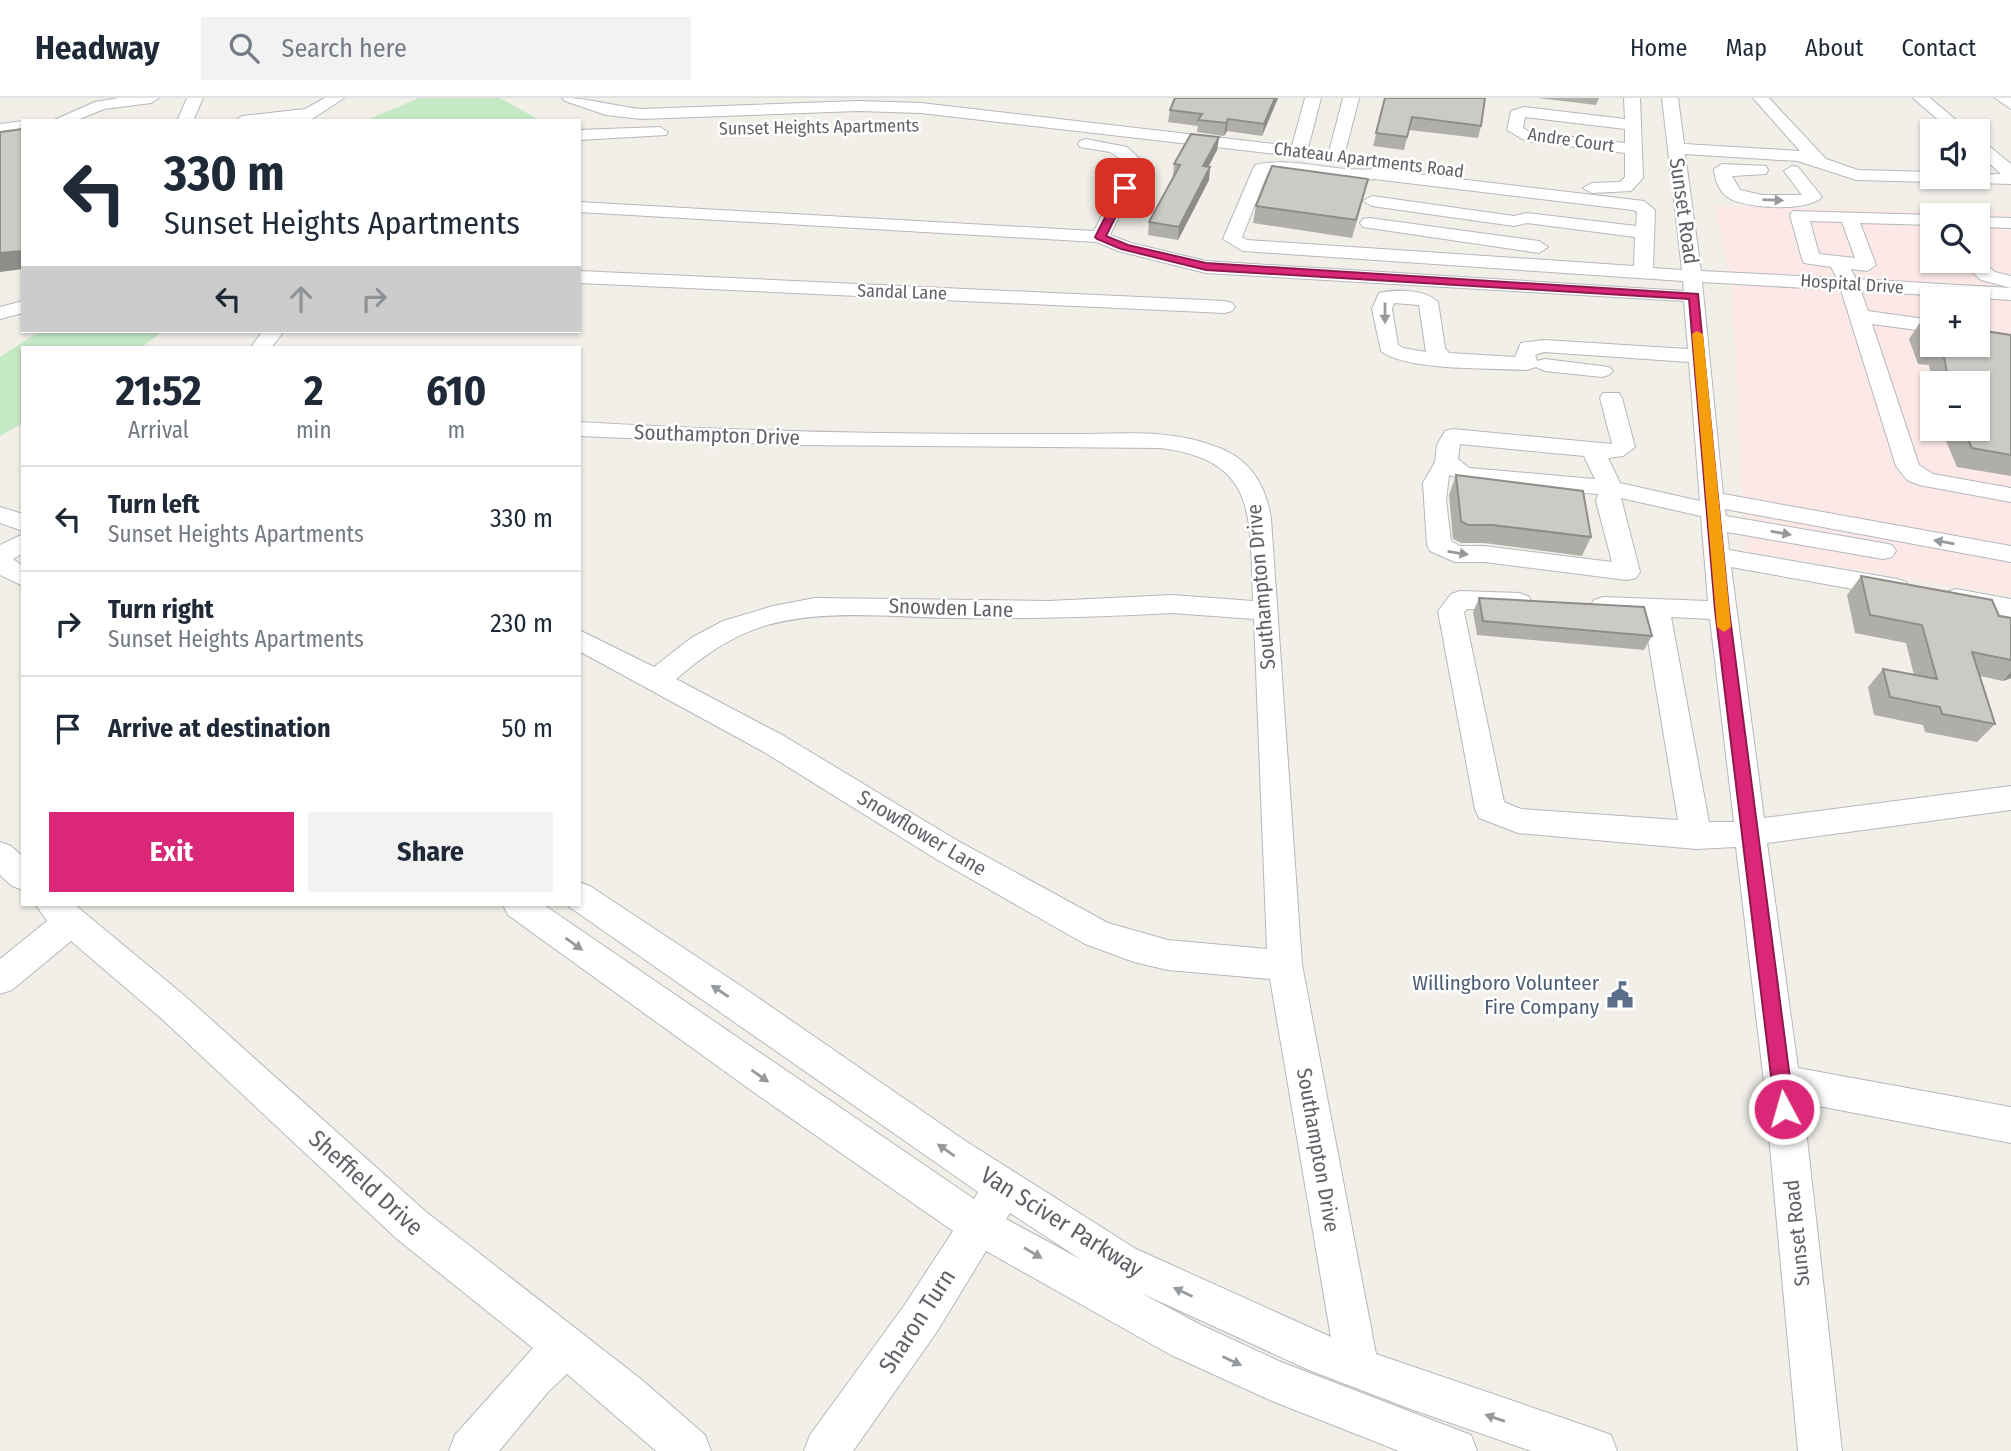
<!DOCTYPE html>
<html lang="en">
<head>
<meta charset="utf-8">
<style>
  :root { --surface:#fff; --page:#f2f2f3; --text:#1f2937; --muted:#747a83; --line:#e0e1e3; --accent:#db2777 }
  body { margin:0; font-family:"Fira Sans Condensed",sans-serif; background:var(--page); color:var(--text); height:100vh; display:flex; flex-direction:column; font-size:26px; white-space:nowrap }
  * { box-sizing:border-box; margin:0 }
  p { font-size:23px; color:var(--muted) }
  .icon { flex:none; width:38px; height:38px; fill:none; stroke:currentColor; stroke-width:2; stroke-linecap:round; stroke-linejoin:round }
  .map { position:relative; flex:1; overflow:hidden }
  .sheet { position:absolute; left:21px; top:248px; width:560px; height:560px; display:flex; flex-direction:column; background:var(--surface); border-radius:0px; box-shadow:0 2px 5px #0004 }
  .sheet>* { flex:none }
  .guide { position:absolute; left:21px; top:21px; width:560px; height:214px; border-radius:0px; box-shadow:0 2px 5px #0004; background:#fff; color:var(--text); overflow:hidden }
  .buttons { position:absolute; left:1920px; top:21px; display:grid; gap:14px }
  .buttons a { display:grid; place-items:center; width:70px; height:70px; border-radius:0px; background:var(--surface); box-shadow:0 2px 5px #0004; font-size:35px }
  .pin { position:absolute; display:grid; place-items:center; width:60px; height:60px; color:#fff; margin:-30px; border-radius:14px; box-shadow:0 4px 10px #0006 }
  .me { position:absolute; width:77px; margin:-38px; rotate:354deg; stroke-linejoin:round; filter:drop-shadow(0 0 5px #0008) }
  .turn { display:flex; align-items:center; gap:24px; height:147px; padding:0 28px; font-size:32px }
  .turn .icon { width:91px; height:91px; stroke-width:2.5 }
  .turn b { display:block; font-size:49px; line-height:60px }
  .lanes { display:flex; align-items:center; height:66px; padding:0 28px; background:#0003; justify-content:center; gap:35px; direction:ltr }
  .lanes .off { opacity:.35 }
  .eta { display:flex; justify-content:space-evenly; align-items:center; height:119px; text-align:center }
  .eta b { font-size:42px; font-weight:700; line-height:49px }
  .primary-button { display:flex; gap:14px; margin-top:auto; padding:14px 28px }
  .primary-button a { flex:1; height:80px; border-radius:0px; background:var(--accent); color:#fff; font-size:28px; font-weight:700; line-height:80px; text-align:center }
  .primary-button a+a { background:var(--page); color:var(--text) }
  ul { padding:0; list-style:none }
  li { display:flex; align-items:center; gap:21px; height:105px; padding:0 28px; border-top:2px solid var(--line) }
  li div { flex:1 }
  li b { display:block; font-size:26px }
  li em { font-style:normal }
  header { display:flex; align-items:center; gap:42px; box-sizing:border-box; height:98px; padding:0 35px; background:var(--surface); border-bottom:2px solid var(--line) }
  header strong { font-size:33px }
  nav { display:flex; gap:38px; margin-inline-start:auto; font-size:24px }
  .search { width:490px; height:63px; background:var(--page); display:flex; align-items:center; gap:18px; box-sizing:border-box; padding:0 24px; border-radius:0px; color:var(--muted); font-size:26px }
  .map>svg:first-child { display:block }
  .medical { fill:#fce8e6; fill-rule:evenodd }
  .green { fill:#c5e8c5 }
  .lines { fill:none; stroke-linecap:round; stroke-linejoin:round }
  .minor-casing { stroke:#b5b8bc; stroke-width:2 }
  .minor { fill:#fff; fill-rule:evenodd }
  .wall { fill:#afaea9 }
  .shaded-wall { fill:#8f8d8a }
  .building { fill:#cccac5; stroke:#8f8d8a; stroke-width:2 }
  .oneway { fill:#979a9d }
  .route { fill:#db2777; stroke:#8e194d; stroke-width:2 }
  .slow { fill:#f59e0b }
  .labels { text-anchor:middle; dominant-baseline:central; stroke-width:5; stroke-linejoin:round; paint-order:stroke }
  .far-street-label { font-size:18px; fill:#5f6368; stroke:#fff }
  .street-label { font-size:21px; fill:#5f6368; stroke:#fff }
  .service-label { font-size:21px; fill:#4e5e75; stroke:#fff; text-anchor:end }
  .near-street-label { font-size:24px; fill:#5f6368; stroke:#fff }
</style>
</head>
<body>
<header>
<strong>Headway</strong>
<div class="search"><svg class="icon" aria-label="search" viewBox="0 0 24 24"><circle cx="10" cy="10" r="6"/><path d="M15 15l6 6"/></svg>Search here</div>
<nav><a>Home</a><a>Map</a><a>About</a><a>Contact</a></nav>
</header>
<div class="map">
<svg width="2011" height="1353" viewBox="0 0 2011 1353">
  <rect width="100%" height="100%" fill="#f1efe8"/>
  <path class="medical" d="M1715 108 2011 115V498L1745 453 1732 186ZM1932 117H1978V163H1932ZM1932 201H1978V247H1932ZM1932 285H1978V331H1932Z"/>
  <g class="green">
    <polygon points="419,0 500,0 541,23 364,23"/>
    <polygon points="40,233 163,233 141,250 23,250 23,325 0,338 0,259"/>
  </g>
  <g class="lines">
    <g class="minor-casing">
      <g id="minor">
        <polygon points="118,0 159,0 151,5 104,11 75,23 52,23 95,4"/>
        <polygon points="187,0 203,0 193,23 177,23"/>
        <polygon points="325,0 344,0 309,23 234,23 242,18 305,11"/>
        <path d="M562 0C589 0 614 8 641 11L858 3 921 5 1292 48 1305 0H1321L1308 50 1311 54 1303 59 921 15 858 13 641 21 606 17 565 3Z"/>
        <polygon points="1343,0 1359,0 1344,58 1336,63 1328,58"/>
        <path d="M1624 0H1640L1643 80 1631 93 1592 95 1583 90 1592 85 1620 84 1625 79V55L1526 43 1507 32 1511 13 1524 9 1625 21ZM1525 19 1625 31V45L1530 34 1523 30Z"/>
        <path d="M1662 0H1678L1684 46 1800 53 1753 0H1769L1826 61 1858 72 1932 74V79L2001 76 1978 55V42L1984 44 2011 66V86L1856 82 1798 63 1685 56 1701 173 1837 180 1831 169 1804 165 1802 161 1790 117 1793 113 1932 117H1935H1932V127L1860 125 1876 167 1867 173 1851 171 1856 181 2011 190V202L1861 193 1868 213 1932 222V234L1872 226 1919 367 1933 376 2011 390V404L1919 387 1907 382 1896 368 1841 192 1702 184 1723 396 2011 448V464L1725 411 1726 418 1883 445 1892 447 1896 453 1892 459 1883 461 1727 434 1729 452 1897 481 1906 484 1910 490 1906 496 1897 499 1731 469 1764 720 2011 688V712L1767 745 1798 970 2011 1009V1045L1803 1005 1842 1353H1798L1764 984 1736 749 1696 751 1518 735 1479 720 1475 711 1438 513 1451 496 1460 493 1519 495 1528 498 1532 504 1528 510 1519 513 1467 511 1464 514 1504 704 1521 711 1678 722 1644 518 1594 514 1590 508 1594 502 1603 499 1708 503 1701 418 1621 400 1640 474 1636 480 1627 482 1484 464H1455L1430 453 1427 447 1423 385 1435 364 1437 347 1445 333 1453 331 1612 346 1600 300 1603 295H1619L1622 300 1635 349 1623 358 1608 360 1620 385 1700 403 1689 264 1544 254 1535 257 1537 263 1545 261 1609 269 1613 273 1609 277 1602 279 1545 273 1536 269 1527 272C1492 270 1406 273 1381 253L1372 211 1379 195C1395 191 1426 191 1438 204L1445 250 1449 255 1515 259 1521 245 1544 242 1688 251 1684 203 1206 175 1118 153 1097 144 579 114V104L1094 133 1128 66 1110 54 1080 49 1078 46 1080 43 1086 41 1127 49 1145 66 1110 137 1131 145 1206 163 1684 193 1683 183 1243 153 1223 141 1253 71 1255 67C1294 58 1334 75 1374 71L1644 103 1655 112 1653 170 1682 172ZM1274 73 1355 83 1374 81 1633 112 1637 114 1636 128 1527 115 1514 118 1372 98 1363 103 1372 108 1514 128 1527 125 1635 139 1634 168 1247 142 1242 139 1268 74ZM1810 123 1842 124 1855 160 1819 156ZM1394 205 1419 207 1426 254 1403 250 1398 247 1392 211ZM1460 346 1584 358 1595 381 1469 370 1458 361ZM1449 377 1484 387 1598 396 1596 403 1612 464 1484 448H1460L1451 443 1446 402ZM1671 519 1710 521 1734 724H1709Z"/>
        <polygon points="1913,0 1930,0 1969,33 1951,33"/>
        <polygon points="1995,0 2011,0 2011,11"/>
        <polygon points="23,23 23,33 0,36 0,26"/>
        <polygon points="660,29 668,34 666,37 579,42 579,32"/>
        <path d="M1722 66 1766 68 1768 72 1766 76 1732 78 1740 92 1762 97H1802L1784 73 1792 68 1798 69 1822 99C1808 114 1746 111 1729 100 1719 94 1715 82 1714 71Z"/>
        <polygon points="1978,119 2011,120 2011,130 1978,129"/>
        <polygon points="1369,120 1539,143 1548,149 1539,155 1363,129 1360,125 1363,121"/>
        <polygon points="1978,160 1995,174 2011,178 2011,190 1981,182 1960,163 1978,163"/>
        <polygon points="579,173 1225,203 1232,205 1235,209 1232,213 1225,215 579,185"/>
        <polygon points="23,203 23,215 0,221 0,209"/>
        <polygon points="263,233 284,233 271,250 250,250"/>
        <path d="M579 324C710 332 842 335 973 336 1010 336 1048 336 1085 336 1129 335 1175 332 1217 349 1250 361 1266 387 1271 421L1302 867 1376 1256 1595 1331 1611 1337 1617 1353H1531L1408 1310 1309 1272 1141 1195 1201 1227 1281 1264 1471 1337 1477 1353H1399L1272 1303 1171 1257 986 1153 936 1235 853 1353H804L810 1337 906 1205 953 1133 759 998 508 817 503 807H544L974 1101 978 1094 568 808 579 807V784L590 788 744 890 967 1044 1136 1151 1331 1239 1270 881 1168 872 1134 864 1085 846 936 761 764 654 579 553V532L654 569 691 540 723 523 773 508 815 500 1049 503 1172 497 1253 503C1249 421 1260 362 1160 350L792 347 579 338ZM1172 515 1254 521 1267 851 1168 842 1108 825 958 743 784 638 676 581C704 557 731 538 767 527 826 511 892 519 953 520 1026 521 1099 519 1172 515ZM1010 1115 1082 1162 1006 1121Z"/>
        <polygon points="0,409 23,416 23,433 0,425"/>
        <polygon points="23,436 23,455 13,461 23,468 23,488 0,477 0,447"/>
        <polygon points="1956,491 2011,501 2011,519 1947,506 1943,500 1947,494"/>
        <polygon points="0,744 11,748 23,759 23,792 12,788 0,777"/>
        <polygon points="36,807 75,807 186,899 425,1113 642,1282 705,1337 711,1353 656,1353 567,1276 548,1294 499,1353 449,1353 455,1337 533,1250 397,1141 162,921 71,843 12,892 0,896 0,861 47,823"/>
      </g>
    </g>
    <use href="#minor" class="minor"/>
  </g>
  <g class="wall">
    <polygon points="1175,0 1278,0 1262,38 1227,33 1224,38 1197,34 1198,28 1168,24 1170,12"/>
    <polygon points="1385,0 1481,28 1478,40 1409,32 1404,52 1373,48"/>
    <polygon points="1538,0 1599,0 1596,7"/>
    <polygon points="1219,39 1217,52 1208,69 1210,69 1209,82 1178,142 1148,137 1149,124 1174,79 1173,79 1174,66"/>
    <polygon points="1364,98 1352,140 1253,125 1256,108"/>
    <polygon points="1921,223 2011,237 2011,378 1957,369 1941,331 1978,331 1978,285 1933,285 1929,267 1918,266 1909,241"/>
    <polygon points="1456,377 1591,439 1582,458 1484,445 1461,445 1453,441 1449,397"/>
    <polygon points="1861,478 1999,518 2011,520 2011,580 2003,583 1980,578 1995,626 1977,644 1925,634 1923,627 1874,617 1868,589 1883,571 1914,577 1906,545 1855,535 1847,497"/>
    <polygon points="1479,500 1652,538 1644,552 1477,537 1473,514"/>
  </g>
  <g class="shaded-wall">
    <polygon points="1275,0 1278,0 1262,38 1264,26"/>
    <polygon points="1228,21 1227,33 1224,38 1226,25"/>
    <polygon points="1219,39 1217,52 1202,81 1203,68"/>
    <polygon points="1210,69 1209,82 1178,142 1179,129"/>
    <polygon points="23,152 23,171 0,174 0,155"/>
    <polygon points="2011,574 2011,580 2003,583"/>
  </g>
  <g class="building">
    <polygon points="1175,0 1275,0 1264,26 1228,21 1226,25 1198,22 1202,16 1170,12"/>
    <polygon points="1385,0 1485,0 1481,28 1412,19 1407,39 1376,35"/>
    <polygon points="23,31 23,152 22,153 0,155 0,34"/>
    <polygon points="1191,36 1219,39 1203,68 1210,69 1179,129 1149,124 1180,67 1174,66"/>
    <polygon points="1272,68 1368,81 1356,122 1256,108"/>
    <polygon points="1921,223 1932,225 1932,247 1978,247 1978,232 2011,237 2011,357 1972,350 1963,331 1978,331 1978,285 1949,285 1942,249 1930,248"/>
    <polygon points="1456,377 1583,393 1591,439 1492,427 1468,427 1461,423"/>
    <polygon points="1861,478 1992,502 1999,518 2011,520 2011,562 1972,554 1995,626 1942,616 1940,609 1890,599 1883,571 1937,581 1922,527 1870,517"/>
    <polygon points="1479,500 1644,509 1652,538 1483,523"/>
  </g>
  <defs><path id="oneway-solid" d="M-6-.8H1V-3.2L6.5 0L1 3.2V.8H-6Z" transform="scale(1.75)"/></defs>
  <g class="oneway">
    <use href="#oneway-solid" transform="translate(1773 102) rotate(2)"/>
    <use href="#oneway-solid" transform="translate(1385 215) rotate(90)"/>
    <use href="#oneway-solid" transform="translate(1781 435) rotate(10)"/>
    <use href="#oneway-solid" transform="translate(1944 444) rotate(-170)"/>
    <use href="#oneway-solid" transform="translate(1458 455) rotate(9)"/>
    <use href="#oneway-solid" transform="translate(574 846) rotate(36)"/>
    <use href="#oneway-solid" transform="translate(720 893) rotate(-146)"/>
    <use href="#oneway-solid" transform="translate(760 978) rotate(35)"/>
    <use href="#oneway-solid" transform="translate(946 1052) rotate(-145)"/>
    <use href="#oneway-solid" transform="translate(1033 1155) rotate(31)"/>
    <use href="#oneway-solid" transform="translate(1183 1194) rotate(-155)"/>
    <use href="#oneway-solid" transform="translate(1232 1263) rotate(25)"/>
    <use href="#oneway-solid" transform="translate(1495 1320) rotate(-161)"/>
  </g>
  <polygon class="route" points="1125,87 1130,90 1106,138 1128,147 1206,165 1698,196 1729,512 1794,1011 1791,1017 1784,1020 1778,1017 1775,1011 1715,512 1689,201 1206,172 1121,151 1097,141 1095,139 1120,90"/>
  <polygon class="slow" points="1697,233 1703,236 1731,529 1724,534 1717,529 1692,236"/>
  <defs>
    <g id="civic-bare" transform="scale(2.1)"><path d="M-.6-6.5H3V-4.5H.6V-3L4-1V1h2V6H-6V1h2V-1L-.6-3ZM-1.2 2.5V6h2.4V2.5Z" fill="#5c6f8a" stroke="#fff" stroke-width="2.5" paint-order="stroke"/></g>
  </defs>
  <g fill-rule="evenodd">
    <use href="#civic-bare" x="1620" y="897"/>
  </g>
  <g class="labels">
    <g class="far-street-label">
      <text transform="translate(819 29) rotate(-1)">Sunset Heights Apartments</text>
      <text transform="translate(1571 42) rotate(8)">Andre Court</text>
      <text transform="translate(1369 62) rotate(7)">Chateau Apartments Road</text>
      <text transform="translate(1852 186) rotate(4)">Hospital Drive</text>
      <text transform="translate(902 194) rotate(2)">Sandal Lane</text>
    </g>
    <g class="street-label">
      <text transform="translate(1684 113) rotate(82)">Sunset Road</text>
      <text transform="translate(717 337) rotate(2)">Southampton Drive</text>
      <text transform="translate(1261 489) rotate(-95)">Southampton Drive</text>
      <text transform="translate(951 510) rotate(2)">Snowden Lane</text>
      <text transform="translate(922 735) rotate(31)">Snowflower Lane</text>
      <text transform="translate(1318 1052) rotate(80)">Southampton Drive</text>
      <text transform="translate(1797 1135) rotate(-96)">Sunset Road</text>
    </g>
    <g class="service-label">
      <text x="1599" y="885">Willingboro Volunteer<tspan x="1599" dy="24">Fire Company</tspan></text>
    </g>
    <g class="near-street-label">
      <text transform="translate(366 1085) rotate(42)">Sheffield Drive</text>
      <text transform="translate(1062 1124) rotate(32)">Van Sciver Parkway</text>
      <text transform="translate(917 1223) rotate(-57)">Sharon Turn</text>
    </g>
  </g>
</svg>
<div class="buttons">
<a><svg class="icon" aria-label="sound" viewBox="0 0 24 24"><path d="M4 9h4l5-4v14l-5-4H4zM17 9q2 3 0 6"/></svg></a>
<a><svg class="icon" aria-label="search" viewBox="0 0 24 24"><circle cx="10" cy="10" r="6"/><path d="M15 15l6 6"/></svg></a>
<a>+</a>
<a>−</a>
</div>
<div class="pin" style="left:1125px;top:90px;background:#d93025"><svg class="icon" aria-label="arrive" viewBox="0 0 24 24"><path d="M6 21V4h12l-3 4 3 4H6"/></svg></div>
<svg class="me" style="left:1784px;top:1011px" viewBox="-20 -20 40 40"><circle r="17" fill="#db2777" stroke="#fff" stroke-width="3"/><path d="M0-11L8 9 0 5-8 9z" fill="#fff"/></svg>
<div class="guide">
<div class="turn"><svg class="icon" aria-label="left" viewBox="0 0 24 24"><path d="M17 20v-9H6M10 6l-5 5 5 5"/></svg><div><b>330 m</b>Sunset Heights Apartments</div></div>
<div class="lanes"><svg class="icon" aria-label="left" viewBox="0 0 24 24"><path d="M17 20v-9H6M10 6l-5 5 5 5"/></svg><svg class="icon off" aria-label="ahead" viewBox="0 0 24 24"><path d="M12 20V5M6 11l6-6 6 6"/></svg><svg class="icon off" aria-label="right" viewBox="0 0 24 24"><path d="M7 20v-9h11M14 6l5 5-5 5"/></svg></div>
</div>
<section class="sheet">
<div class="eta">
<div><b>21:52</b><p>Arrival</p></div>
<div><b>2</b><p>min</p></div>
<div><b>610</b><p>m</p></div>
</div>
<ul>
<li><svg class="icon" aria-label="left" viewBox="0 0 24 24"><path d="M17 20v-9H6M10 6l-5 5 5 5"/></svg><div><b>Turn left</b><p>Sunset Heights Apartments</p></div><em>330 m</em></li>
<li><svg class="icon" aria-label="right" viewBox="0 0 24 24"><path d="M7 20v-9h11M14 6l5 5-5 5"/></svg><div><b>Turn right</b><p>Sunset Heights Apartments</p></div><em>230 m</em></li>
<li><svg class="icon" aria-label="arrive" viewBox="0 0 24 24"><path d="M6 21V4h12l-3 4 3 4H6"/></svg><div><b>Arrive at destination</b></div><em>50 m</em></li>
</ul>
<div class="primary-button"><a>Exit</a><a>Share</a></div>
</section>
</div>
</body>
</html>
